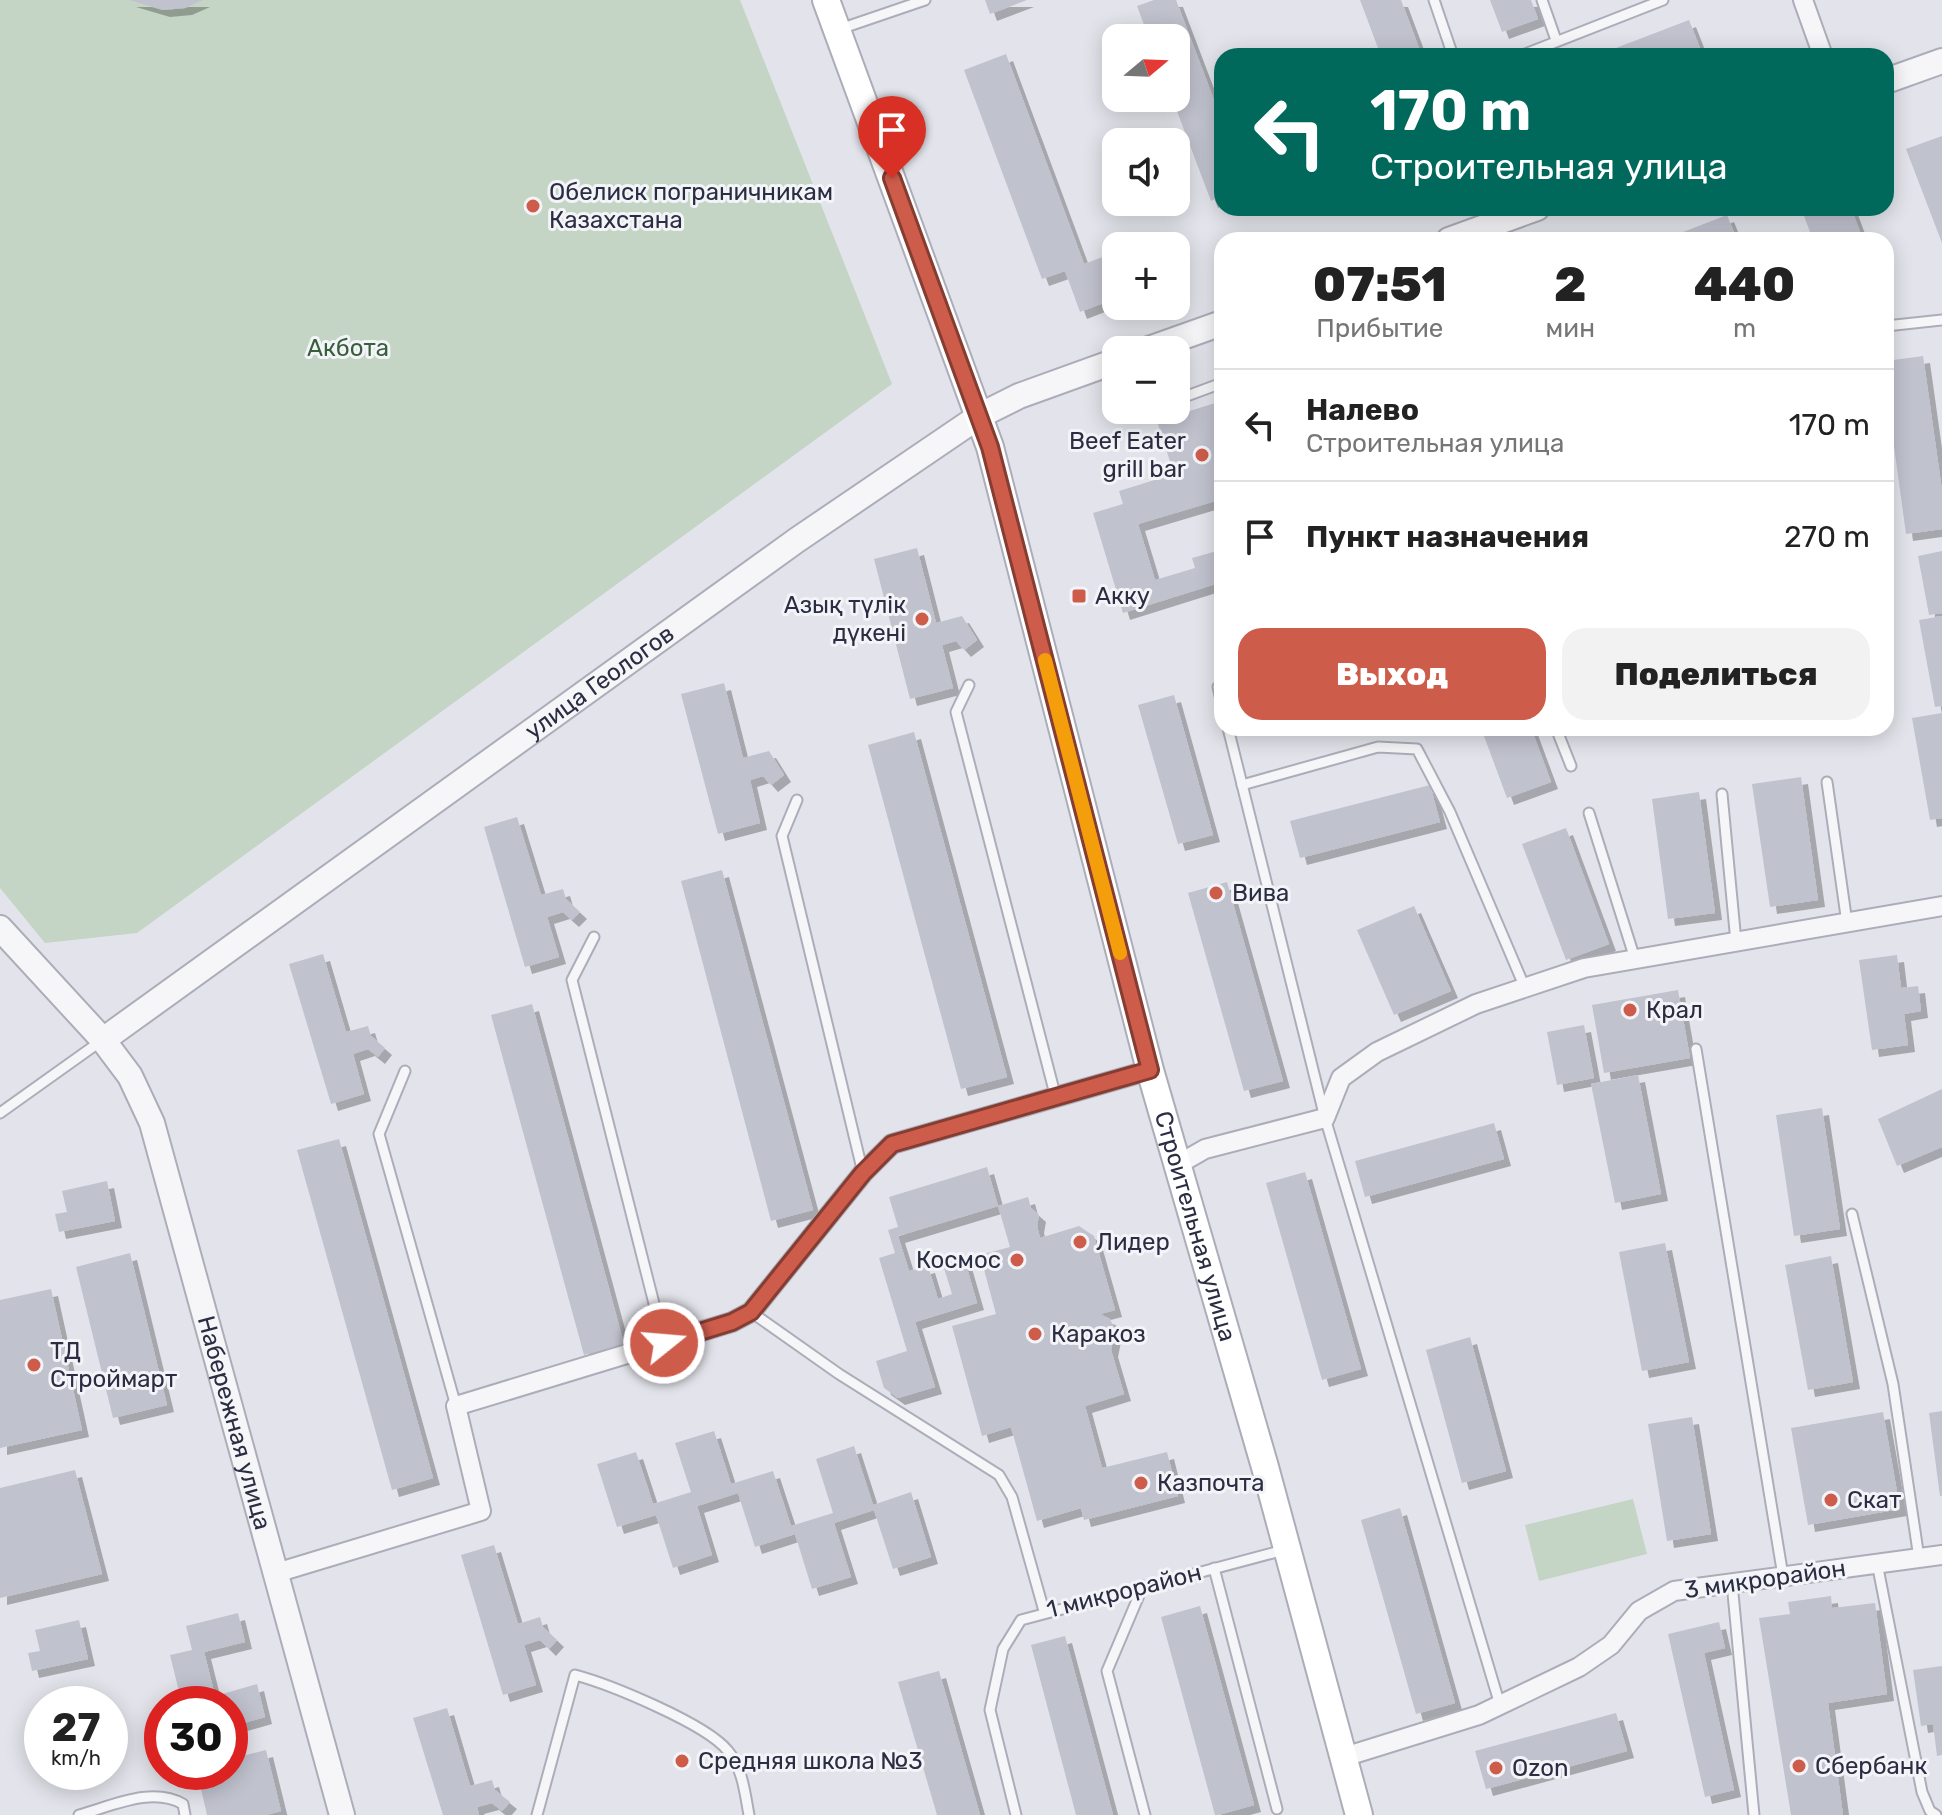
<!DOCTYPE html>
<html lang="ru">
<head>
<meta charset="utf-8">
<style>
  :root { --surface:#fff; --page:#f2f2f2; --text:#222; --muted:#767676; --line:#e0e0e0; --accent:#cd5c4b }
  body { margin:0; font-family:Rubik,sans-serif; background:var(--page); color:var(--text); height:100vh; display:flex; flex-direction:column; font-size:30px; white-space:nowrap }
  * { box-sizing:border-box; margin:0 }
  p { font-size:26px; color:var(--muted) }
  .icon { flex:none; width:44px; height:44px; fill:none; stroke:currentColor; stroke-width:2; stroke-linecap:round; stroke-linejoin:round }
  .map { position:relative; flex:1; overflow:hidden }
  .details { position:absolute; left:1214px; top:232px; width:680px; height:504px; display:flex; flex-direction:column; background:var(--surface); border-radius:24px; box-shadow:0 4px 20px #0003 }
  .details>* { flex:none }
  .guide { position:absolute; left:1214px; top:48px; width:680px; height:168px; border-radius:24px; box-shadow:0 4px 20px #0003; background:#00695c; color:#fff; overflow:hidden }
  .needle { width:52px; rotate:71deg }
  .buttons { position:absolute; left:1102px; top:24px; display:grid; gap:16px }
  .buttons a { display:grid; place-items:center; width:88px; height:88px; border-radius:16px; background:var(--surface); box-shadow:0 4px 20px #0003; font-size:40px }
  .speed { position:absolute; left:24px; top:1686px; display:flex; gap:16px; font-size:40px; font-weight:700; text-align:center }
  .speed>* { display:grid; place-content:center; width:104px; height:104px; border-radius:50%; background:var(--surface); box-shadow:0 4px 20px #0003; line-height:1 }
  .speed small { font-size:20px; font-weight:400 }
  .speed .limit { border:12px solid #d22; background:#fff; color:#111 }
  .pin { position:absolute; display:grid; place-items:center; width:68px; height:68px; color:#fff; margin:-82px -34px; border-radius:50% 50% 50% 0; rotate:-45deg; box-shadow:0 0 8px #0007 }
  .pin .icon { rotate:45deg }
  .me { position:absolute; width:88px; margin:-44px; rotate:73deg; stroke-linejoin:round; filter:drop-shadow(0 0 6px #0008) }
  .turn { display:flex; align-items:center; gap:28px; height:168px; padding:0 24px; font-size:36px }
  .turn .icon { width:104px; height:104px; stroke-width:2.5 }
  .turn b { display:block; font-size:56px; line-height:68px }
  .eta { display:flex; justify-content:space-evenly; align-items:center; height:136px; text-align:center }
  .eta b { font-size:48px; font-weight:800; line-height:56px }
  .cta { display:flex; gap:16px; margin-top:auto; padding:16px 24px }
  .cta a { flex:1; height:92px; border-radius:24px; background:var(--accent); color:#fff; font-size:32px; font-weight:800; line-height:92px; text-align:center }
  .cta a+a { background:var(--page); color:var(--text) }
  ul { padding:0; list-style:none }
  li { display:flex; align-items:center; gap:24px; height:112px; padding:0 24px; border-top:2px solid var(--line) }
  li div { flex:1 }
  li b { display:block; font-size:30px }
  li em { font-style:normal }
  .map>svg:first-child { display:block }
  .green { fill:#c4d5c5 }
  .building { fill:#c0c2ce; filter:url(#shadow) }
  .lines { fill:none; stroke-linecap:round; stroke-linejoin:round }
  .service-casing { stroke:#acadb9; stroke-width:13 }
  .minor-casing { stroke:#acadb9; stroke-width:22 }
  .tertiary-casing { stroke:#acadb9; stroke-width:28 }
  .secondary-casing { stroke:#acadb9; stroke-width:30 }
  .service { stroke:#f6f6f9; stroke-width:9 }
  .minor { stroke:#f6f6f9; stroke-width:18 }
  .tertiary { stroke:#f6f6f9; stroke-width:24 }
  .secondary { stroke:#fff; stroke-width:26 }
  .route-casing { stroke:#853c31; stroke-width:20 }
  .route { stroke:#cd5c4b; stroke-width:14 }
  .slow { stroke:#f59e0b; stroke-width:14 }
  .poi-dot { fill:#cd5c4b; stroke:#f3f4f8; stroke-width:3 }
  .labels { text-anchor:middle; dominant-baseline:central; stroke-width:6; stroke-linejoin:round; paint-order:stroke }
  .poi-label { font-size:24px; fill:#2b2d43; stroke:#f3f4f8; text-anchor:start }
  .park-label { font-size:24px; fill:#385f3c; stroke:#f3f4f8 }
  .street-label { font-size:24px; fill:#2b2d43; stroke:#f3f4f8 }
</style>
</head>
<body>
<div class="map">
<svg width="1942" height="1815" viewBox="0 0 1942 1815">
  <defs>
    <filter id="shadow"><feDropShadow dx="7" dy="7" stdDeviation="0" flood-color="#0004"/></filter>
  </defs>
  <rect width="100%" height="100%" fill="#e3e4eb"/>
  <g class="green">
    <polygon points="0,0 740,0 892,384 137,933 45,943 0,888"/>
    <polygon points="1633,1499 1647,1554 1539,1581 1525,1525"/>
  </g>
  <g class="building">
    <polygon points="129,0 203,0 185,8 163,10"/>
    <polygon points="985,0 1027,0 990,14"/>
    <polygon points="1154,0 1176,0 1222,121 1222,196 1211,201 1172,98 1176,98 1176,38 1149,38 1137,6"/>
    <polygon points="1360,0 1401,0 1422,56 1381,56"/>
    <polygon points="1490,0 1531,0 1538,19 1502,32"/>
    <polygon points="1689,20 1703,56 1595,56"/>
    <polygon points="1006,54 1084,264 1116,252 1116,298 1080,312 1065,271 1042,279 964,70"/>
    <polygon points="1942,136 1942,243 1906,149"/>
    <polygon points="1801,208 1851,208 1863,240 1813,240"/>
    <polygon points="1727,215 1737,240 1686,240 1683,232"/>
    <polygon points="1923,356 1942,491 1942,529 1906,534 1886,388 1886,361"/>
    <polygon points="1222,401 1222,499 1138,524 1155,580 1195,568 1192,558 1217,551 1222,582 1123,613 1093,513 1123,504 1119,491 1174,474 1157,421"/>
    <polygon points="917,548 936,623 962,616 977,640 964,650 956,641 942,645 953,688 910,699 874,559"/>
    <polygon points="1942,551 1942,613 1929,615 1918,556"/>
    <polygon points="1942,616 1942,706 1935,707 1919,620"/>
    <polygon points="724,683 743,758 769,751 784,775 771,785 763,776 750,780 760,823 718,834 681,694"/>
    <polygon points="1174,695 1213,835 1178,844 1138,705"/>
    <polygon points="1942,713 1942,818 1930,820 1912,718"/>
    <polygon points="1481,728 1531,728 1551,782 1507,798"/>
    <polygon points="914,732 1007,1077 961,1089 868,745"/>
    <polygon points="1801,777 1818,900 1770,907 1752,784"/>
    <polygon points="1430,785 1440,822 1300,858 1290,821"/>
    <polygon points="1699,792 1715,913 1668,919 1652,799"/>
    <polygon points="517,817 541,895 563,889 566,899 580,912 572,920 563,912 547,917 559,957 525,967 484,827"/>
    <polygon points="1566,828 1609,944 1566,960 1522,844"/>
    <polygon points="722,870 813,1210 771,1221 681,881"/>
    <polygon points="1227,882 1283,1081 1244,1091 1188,893"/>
    <polygon points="1414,906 1451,991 1394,1015 1357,930"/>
    <polygon points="323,954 346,1032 368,1026 371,1036 385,1048 378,1057 368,1049 353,1054 364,1094 331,1104 289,964"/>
    <polygon points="1897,955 1901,988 1918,986 1921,1011 1904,1014 1908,1045 1872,1050 1859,960"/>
    <polygon points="1678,990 1690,1058 1604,1073 1592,1005"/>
    <polygon points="532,1004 624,1344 584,1355 491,1015"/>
    <polygon points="1584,1025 1594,1078 1557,1085 1547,1032"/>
    <polygon points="1638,1075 1661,1194 1615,1203 1591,1084"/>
    <polygon points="1942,1089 1942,1147 1897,1166 1878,1119"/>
    <polygon points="1822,1108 1840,1229 1794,1236 1776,1115"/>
    <polygon points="1494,1123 1504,1159 1365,1197 1355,1161"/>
    <polygon points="339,1139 433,1478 392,1490 297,1150"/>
    <polygon points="987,1167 998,1206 898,1236 909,1271 928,1266 938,1299 952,1294 943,1265 964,1258 977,1303 915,1322 935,1387 898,1398 884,1388 876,1361 907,1351 879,1258 895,1253 888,1230 898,1227 889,1197"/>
    <polygon points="1305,1172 1361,1369 1322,1380 1266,1183"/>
    <polygon points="107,1181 115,1221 59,1232 55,1214 67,1212 62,1191"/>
    <polygon points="1028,1197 1031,1208 1039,1215 1037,1226 1040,1238 1079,1226 1094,1236 1115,1310 1100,1314 1110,1319 1115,1330 1111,1350 1124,1394 1085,1406 1102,1468 1167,1452 1178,1496 1084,1520 1081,1508 1037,1521 1011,1427 982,1436 952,1326 996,1314 980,1255 1010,1247 998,1206"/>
    <polygon points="1665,1243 1689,1362 1642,1371 1619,1252"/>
    <polygon points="130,1253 167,1405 113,1418 76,1267"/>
    <polygon points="1831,1256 1853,1382 1808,1390 1785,1265"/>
    <polygon points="51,1289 82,1430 0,1448 0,1300"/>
    <polygon points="1470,1337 1506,1471 1462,1483 1426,1350"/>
    <polygon points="1942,1411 1942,1496 1940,1496 1929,1413"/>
    <polygon points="1883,1412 1900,1509 1808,1525 1791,1428"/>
    <polygon points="1692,1417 1711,1534 1667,1541 1648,1424"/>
    <polygon points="714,1431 731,1484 773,1471 791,1526 833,1513 816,1459 854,1446 873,1505 911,1492 931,1557 893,1569 874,1510 834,1523 851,1577 812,1589 795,1534 755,1547 738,1493 697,1506 712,1555 673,1568 656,1515 617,1527 597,1464 636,1452 653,1504 691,1492 675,1443"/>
    <polygon points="75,1470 102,1574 0,1598 0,1488"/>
    <polygon points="1400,1508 1455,1703 1416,1714 1361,1520"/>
    <polygon points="494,1545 518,1624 540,1617 543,1627 557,1640 549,1649 540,1640 524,1645 536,1685 503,1695 461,1555"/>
    <polygon points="1831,1596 1832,1608 1875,1603 1887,1694 1828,1703 1843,1815 1791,1815 1759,1618 1790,1614 1788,1602"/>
    <polygon points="1200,1606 1254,1805 1218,1815 1215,1815 1161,1617"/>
    <polygon points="238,1613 245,1642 204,1652 217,1704 182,1704 170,1655 192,1650 186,1626"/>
    <polygon points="79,1620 88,1659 32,1671 28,1653 40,1651 35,1630"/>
    <polygon points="1719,1622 1725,1648 1704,1653 1734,1790 1705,1797 1668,1634"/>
    <polygon points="1065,1636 1113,1815 1076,1815 1031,1645"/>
    <polygon points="1942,1666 1942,1755 1937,1756 1933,1724 1921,1726 1913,1670"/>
    <polygon points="939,1671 980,1815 937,1815 898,1682"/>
    <polygon points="257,1684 265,1717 230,1727 230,1704 221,1704 219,1695"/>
    <polygon points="447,1708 470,1786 492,1780 495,1790 510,1802 502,1811 492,1803 477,1807 479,1815 443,1815 413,1718"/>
    <polygon points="1616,1713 1627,1751 1486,1789 1475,1751"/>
    <polygon points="266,1750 281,1811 266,1815 207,1815 197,1772 230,1772 230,1759"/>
  </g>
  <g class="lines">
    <g class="service-casing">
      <g id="service">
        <polyline points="1434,0 1453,56"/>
        <polyline points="1542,0 1556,40"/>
        <polyline points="840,29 925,0"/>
        <polyline points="1520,56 1663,0"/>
        <polyline points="1886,326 1942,320"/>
        <polyline points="1176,400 1222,383"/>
        <polyline points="1128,417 1148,410"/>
        <polyline points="1222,683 1218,687 1222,704"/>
        <polyline points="969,685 956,712 1056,1098"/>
        <polyline points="1228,728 1325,1118 1500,1705"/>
        <polyline points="1556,728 1571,766"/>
        <polyline points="1827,782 1847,923"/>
        <polyline points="1242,785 1378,747 1417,749 1450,812 1525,988"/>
        <polyline points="1722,794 1736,942"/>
        <polyline points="797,800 782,836 863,1173"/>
        <polyline points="1589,813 1635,959"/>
        <polyline points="594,937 572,980 664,1343"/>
        <polyline points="1696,1049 1783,1576"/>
        <polyline points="405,1071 379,1134 456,1406"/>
        <polyline points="0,1113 101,1041"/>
        <polyline points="1852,1214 1893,1384 1919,1558"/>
        <polyline points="751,1312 839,1374 999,1475 1012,1497 1044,1611"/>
        <polyline points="1877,1563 1922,1792 1930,1811 1936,1815"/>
        <polyline points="1214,1568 1277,1809"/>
        <polyline points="1732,1583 1754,1815"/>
        <polyline points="1143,1586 1107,1671 1145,1815"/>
        <path d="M79 1815C112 1806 152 1786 183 1804L185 1815"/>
        <path d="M537 1815 575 1675C609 1684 707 1724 728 1751 743 1769 745 1794 749 1815"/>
        <polyline points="1016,1815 990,1710 1003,1649 1021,1620 1284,1550"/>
      </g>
    </g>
    <g class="minor-casing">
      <g id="minor">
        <polyline points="1803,0 1823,56"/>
        <polyline points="1177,1165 1205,1149 1325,1118 1341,1078 1377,1052 1476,1004 1584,968 1942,906"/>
        <polyline points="276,1573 481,1511 456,1406 732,1322 751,1312 863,1173 892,1144 1150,1070"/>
        <polyline points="1344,1757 1479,1715 1579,1667 1611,1645 1639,1611 1674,1591 1942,1555"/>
      </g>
    </g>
    <g class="tertiary-casing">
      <g id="tertiary">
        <polyline points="1886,81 1942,61"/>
        <polyline points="1449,240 1537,208"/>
        <polyline points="1146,350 1222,323"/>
        <path id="s1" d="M0 928 103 1040 130 1076 152 1123 342 1815"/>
        <path id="s2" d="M103 1040 797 540 981 415 1019 396 1116 361"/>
      </g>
    </g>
    <g class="secondary-casing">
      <g id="secondary">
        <path id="s3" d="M826 0 990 447 1150 1070 1265 1467 1359 1815"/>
      </g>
    </g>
    <use href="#service" class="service"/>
    <use href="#minor" class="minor"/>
    <use href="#tertiary" class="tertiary"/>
    <use href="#secondary" class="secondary"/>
  </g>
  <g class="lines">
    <g class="route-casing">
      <polyline id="route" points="664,1343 732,1322 751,1312 863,1173 892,1144 1150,1070 990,447 892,178"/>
    </g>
    <use href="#route" class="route"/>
    <polyline class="slow" points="1045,660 1120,953"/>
  </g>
  <g class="poi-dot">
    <circle cx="533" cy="206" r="8"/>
    <circle cx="1202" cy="455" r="8"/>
    <rect x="1071" y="588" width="16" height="16" rx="4"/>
    <circle cx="922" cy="619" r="8"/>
    <circle cx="1216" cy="893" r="8"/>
    <circle cx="1630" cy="1010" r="8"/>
    <circle cx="1080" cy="1242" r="8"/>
    <circle cx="1017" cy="1260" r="8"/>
    <circle cx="1035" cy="1334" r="8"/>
    <circle cx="34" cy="1365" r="8"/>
    <circle cx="1141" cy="1483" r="8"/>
    <circle cx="1831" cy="1500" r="8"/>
    <circle cx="682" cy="1761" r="8"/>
    <circle cx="1799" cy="1766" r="8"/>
    <circle cx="1496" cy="1768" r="8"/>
  </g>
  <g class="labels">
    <g class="poi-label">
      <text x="549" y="192">Обелиск пограничникам<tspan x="549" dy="28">Казахстана</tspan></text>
      <text x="1186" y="441" text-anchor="end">Beef Eater<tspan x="1186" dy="28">grill bar</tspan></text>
      <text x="1095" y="596">Акку</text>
      <text x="906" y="605" text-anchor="end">Азық түлік<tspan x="906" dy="28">дүкені</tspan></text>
      <text x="1232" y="893">Вива</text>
      <text x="1646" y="1010">Крал</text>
      <text x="1096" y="1242">Лидер</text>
      <text x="1001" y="1260" text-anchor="end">Космос</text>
      <text x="1051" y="1334">Каракоз</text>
      <text x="50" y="1351">ТД<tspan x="50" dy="28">Строймарт</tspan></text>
      <text x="1157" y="1483">Казпочта</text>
      <text x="1847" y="1500">Скат</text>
      <text x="698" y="1761">Средняя школа №3</text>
      <text x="1815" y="1766">Сбербанк</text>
      <text x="1512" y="1768">Ozon</text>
    </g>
    <g class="park-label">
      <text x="348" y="348">Акбота</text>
    </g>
    <g class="street-label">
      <text stroke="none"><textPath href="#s2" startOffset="612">улица Геологов</textPath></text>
      <text stroke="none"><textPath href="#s3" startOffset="1282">Строительная улица</textPath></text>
      <text stroke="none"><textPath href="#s1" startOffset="560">Набережная улица</textPath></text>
      <text transform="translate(1765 1579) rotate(-8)">3 микрорайон</text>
      <text transform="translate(1124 1591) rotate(-14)">1 микрорайон</text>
    </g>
  </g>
</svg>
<div class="buttons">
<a><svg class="needle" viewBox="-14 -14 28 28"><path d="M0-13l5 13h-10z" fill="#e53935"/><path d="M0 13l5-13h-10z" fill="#767676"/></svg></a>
<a><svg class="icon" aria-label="sound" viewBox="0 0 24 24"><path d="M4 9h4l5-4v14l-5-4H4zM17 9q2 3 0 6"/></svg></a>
<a>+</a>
<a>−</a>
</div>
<div class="speed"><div>27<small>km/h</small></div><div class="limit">30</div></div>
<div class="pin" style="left:892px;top:178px;background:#d93025"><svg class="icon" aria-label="arrive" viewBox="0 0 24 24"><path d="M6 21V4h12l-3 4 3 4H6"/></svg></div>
<svg class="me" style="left:664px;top:1343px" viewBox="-20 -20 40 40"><circle r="17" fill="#cd5c4b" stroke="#fff" stroke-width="3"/><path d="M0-11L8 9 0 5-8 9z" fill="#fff"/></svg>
<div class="guide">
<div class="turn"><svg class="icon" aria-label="left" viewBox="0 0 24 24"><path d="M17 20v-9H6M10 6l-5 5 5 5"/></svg><div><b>170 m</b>Строительная улица</div></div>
</div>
<section class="details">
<div class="eta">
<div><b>07:51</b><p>Прибытие</p></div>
<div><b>2</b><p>мин</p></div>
<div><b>440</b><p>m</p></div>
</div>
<ul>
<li><svg class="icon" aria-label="left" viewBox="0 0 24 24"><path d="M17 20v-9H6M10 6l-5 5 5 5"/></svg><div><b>Налево</b><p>Строительная улица</p></div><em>170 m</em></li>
<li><svg class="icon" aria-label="arrive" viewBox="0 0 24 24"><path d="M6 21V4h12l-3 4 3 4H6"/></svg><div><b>Пункт назначения</b></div><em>270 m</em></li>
</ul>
<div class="cta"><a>Выход</a><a>Поделиться</a></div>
</section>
</div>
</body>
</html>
